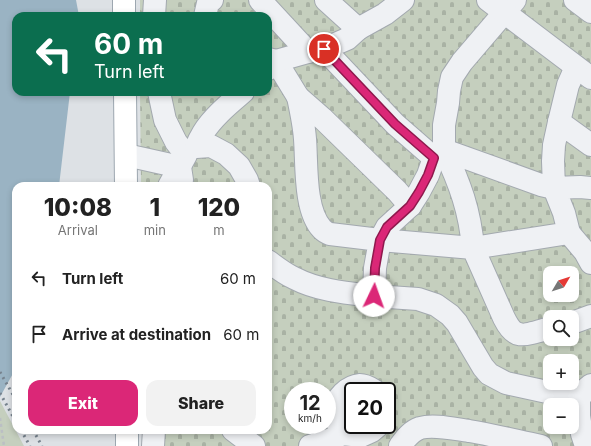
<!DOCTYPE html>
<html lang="en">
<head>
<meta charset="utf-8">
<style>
  :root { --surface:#fff; --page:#f2f2f2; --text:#222; --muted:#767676; --accent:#db2777 }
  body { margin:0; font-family:Inter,sans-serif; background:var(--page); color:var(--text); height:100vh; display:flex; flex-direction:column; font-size:15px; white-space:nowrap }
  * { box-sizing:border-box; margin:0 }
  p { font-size:13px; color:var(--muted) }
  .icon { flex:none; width:22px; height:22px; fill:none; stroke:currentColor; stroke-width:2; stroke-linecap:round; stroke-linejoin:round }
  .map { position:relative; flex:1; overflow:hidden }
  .sheet { position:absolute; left:12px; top:182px; width:260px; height:252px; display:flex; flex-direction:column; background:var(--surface); border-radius:12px; box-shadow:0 2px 6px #0003 }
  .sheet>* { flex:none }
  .guide { position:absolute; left:12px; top:12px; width:260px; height:84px; border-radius:12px; box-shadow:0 2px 6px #0003; background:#0b6e4f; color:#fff; overflow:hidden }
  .needle { width:26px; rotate:51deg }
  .fabs { position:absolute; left:543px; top:266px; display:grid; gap:8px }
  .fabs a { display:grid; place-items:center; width:36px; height:36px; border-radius:8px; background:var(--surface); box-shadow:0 2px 6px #0003; font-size:20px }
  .speed { position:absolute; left:284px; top:382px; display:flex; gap:8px; font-size:20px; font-weight:700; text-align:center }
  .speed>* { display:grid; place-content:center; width:52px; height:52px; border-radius:50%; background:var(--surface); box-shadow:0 2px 6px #0003; line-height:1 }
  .speed small { font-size:10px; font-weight:400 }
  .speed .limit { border:2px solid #111; border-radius:6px; background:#fff; color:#111 }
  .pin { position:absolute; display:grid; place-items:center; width:34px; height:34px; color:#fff; margin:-17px; border:2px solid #fff; border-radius:50%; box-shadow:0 1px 4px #0007 }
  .me { position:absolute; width:44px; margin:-22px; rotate:3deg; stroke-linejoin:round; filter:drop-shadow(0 0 3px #0008) }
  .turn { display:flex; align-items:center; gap:14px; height:84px; padding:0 16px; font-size:18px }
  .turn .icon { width:52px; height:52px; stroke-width:2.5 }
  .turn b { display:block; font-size:28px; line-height:34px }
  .eta { display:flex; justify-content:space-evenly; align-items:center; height:68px; text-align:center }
  .eta b { font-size:24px; font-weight:800; line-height:28px }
  .action { display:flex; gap:8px; margin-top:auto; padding:8px 16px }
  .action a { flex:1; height:46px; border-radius:12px; background:var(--accent); color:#fff; font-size:16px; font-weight:800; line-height:46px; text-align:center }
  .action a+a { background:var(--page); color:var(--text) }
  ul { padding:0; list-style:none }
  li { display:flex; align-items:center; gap:12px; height:56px; padding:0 16px }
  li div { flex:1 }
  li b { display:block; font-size:15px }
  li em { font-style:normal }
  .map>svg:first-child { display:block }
  .cemetery { fill:url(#cemetery-stones); fill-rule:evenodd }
  .green { fill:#c5cfbe }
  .water { fill:#9ab3c3 }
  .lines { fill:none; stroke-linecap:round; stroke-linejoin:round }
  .minor-casing { stroke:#a3a9af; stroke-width:24 }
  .major-casing { stroke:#9da7b0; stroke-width:24 }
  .path { stroke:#bbbfc4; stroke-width:2.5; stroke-dasharray:3 3; stroke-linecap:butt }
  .minor { stroke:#eff1f4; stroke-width:22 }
  .major { stroke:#fff; stroke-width:22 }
  .rail { stroke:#77838e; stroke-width:3; stroke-dasharray:2 4; stroke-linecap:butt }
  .route-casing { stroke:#8e194d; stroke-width:10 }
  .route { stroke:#db2777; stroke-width:7 }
</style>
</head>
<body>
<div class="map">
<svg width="591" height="446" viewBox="0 0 591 446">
  <defs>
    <pattern id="cemetery-stones" width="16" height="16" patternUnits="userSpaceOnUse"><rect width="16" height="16" fill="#c5cfbe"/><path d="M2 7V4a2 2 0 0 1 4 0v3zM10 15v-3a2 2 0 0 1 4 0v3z" fill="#a9b2a4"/></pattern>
  </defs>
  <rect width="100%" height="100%" fill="#dde1e5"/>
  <path class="cemetery" d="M140 0H591V446H142V430H268V186H141L140 92H268V16H140ZM550 273H572V295H550ZM550 317H572V339H550ZM550 361H572V383H550ZM293 391H327V425H293ZM353 391H387V425H353ZM550 405H572V427H550Z"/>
  <polygon class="green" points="0,401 24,446 0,446"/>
  <polygon class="water" points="0,0 76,0 79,16 16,16 16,92 70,92 59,186 16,186 16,368 0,397"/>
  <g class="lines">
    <g class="minor-casing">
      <g id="minor">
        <polyline points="260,0 308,52"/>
        <polyline points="326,0 358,29 347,39 324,49 395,124 434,158 444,150 444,125 448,103 449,91 452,77 462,62 515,0"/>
        <polyline points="488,0 591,78"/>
        <polyline points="575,0 591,12"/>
        <polyline points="154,16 155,0"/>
        <polyline points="205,16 208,3 212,0"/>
        <polyline points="358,29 385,14 403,0"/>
        <polyline points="268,59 276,61 298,97"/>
        <polyline points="268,69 276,61 308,52 321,50"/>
        <polyline points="159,92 165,120 176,142 186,155 169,186"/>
        <path d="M243 92C229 104 213 117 203 133 200 138 198 142 196 147L211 146 226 154 239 166 247 180 249 186"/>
        <polyline points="559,122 568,85 576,67"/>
        <path d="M591 145 559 122 554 145 553 161 554 188 564 213 569 233 473 248C470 211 460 184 444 150L541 185 554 188 580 187 591 188"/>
        <polyline points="126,155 180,167 182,180"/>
        <path d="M434 158 428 175 419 192 410 206 387 227 380 240 473 248 504 318C507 324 512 333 519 334 525 336 543 330 550 328"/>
        <polyline points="569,233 585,252 591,263"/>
        <path d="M268 261C276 267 285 274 294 278 319 291 347 293 374 296L375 268 380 240 330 234C327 233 325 232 322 229 304 210 307 164 305 139 304 125 301 111 298 97L322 118 397 191 410 206"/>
        <polyline points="374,296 418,299 436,305 450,315 457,323 483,367 489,374 506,383 579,399"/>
        <polyline points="572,323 591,316"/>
        <polyline points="233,430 254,446"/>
        <path d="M342 434C339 426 334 418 335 410 335 398 348 386 360 385 366 385 370 388 375 391"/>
        <polyline points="153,446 154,430"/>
        <polyline points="310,446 335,438 342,434 361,436 372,431 379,425"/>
        <path d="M400 446C405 439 411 431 420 428 434 424 454 429 469 431 493 435 517 441 541 446"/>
        <polyline points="586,446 582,434 579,416 579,399 585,390 591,385"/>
      </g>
    </g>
    <g class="major-casing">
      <g id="major">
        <polyline points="124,0 124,16"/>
        <polyline points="125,92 126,186"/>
        <polyline points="127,430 127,446"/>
      </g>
    </g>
    <polyline class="path" points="0,418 4,446"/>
    <use href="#minor" class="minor"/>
    <use href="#major" class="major"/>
    <g class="rail">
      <polyline points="0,372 16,400"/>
      <polyline points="0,393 16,422"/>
      <polyline points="21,430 30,446"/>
      <polyline points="33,430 42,446"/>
    </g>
  </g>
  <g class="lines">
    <g class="route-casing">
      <polyline id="route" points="324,49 395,124 434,158 428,175 419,192 410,206 387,227 380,240 375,268 374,296"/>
    </g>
    <use href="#route" class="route"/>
  </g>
</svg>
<div class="fabs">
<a><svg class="needle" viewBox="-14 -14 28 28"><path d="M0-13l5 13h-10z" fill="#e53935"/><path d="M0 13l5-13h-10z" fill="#767676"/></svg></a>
<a><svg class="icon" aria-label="search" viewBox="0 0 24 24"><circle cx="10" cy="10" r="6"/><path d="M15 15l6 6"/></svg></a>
<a>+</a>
<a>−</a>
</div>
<div class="speed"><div>12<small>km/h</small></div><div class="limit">20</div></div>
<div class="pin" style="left:324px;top:49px;background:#d93025"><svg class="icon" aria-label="arrive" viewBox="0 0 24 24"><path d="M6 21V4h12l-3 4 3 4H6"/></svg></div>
<svg class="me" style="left:374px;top:296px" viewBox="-20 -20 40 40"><circle r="19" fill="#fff"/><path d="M0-13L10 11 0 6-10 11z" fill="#db2777"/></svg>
<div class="guide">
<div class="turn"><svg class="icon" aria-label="left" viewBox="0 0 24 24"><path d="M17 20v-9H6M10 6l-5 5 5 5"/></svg><div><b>60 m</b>Turn left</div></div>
</div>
<section class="sheet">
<div class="eta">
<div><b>10:08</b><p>Arrival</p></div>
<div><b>1</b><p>min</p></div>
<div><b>120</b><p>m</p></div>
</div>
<ul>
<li><svg class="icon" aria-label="left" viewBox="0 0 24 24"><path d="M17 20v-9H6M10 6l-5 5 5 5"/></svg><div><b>Turn left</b></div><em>60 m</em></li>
<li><svg class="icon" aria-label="arrive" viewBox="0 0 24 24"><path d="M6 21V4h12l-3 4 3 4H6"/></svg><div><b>Arrive at destination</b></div><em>60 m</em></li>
</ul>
<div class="action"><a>Exit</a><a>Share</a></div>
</section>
</div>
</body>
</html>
